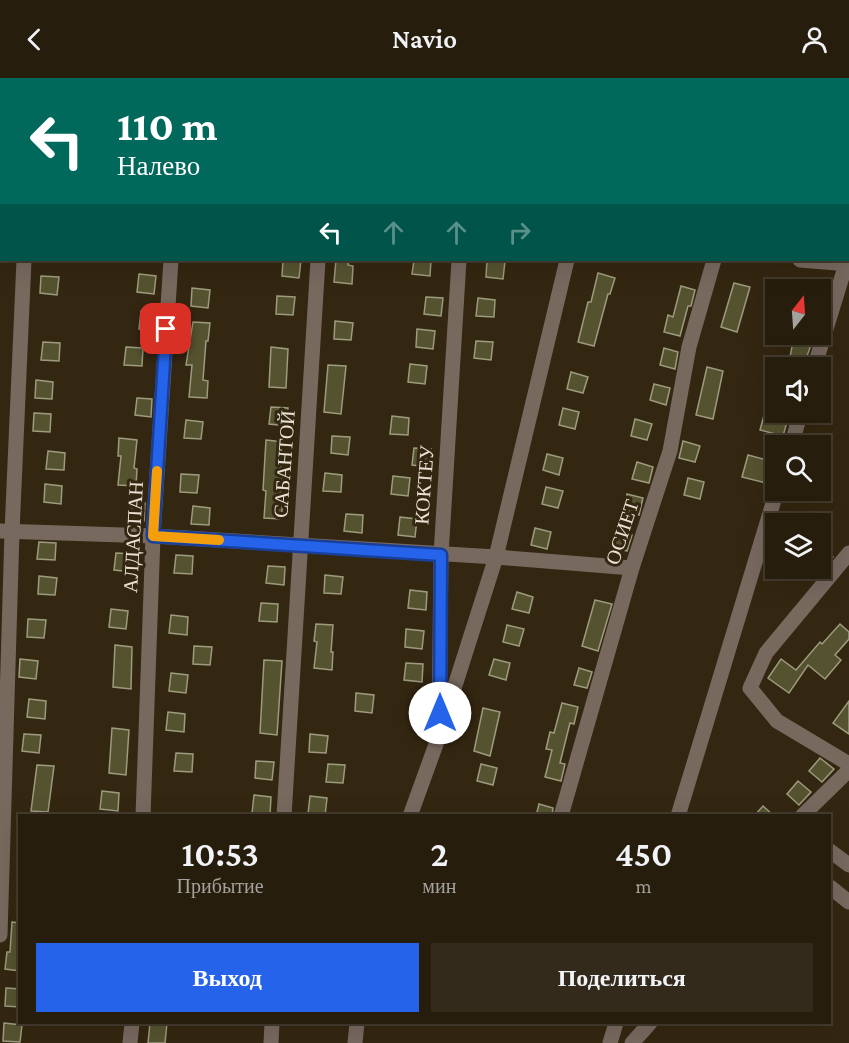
<!DOCTYPE html>
<html lang="ru">
<head>
<meta charset="utf-8">
<style>
  :root { --surface:#271d0d; --page:#332a1b; --text:#f1f3f6; --muted:#a4a29d; --line:#433b2e; --accent:#2563eb }
  body { margin:0; font-family:"Crimson Pro",serif; background:var(--page); color:var(--text); height:100vh; display:flex; flex-direction:column; font-size:22px; white-space:nowrap }
  * { box-sizing:border-box; margin:0 }
  p { font-size:20px; color:var(--muted) }
  .icon { flex:none; width:33px; height:33px; fill:none; stroke:currentColor; stroke-width:2; stroke-linecap:round; stroke-linejoin:round }
  .map { position:relative; flex:1; overflow:hidden }
  .details { position:absolute; left:18px; top:736px; width:813px; height:210px; display:flex; flex-direction:column; background:var(--surface); border-radius:0px; box-shadow:0 6px 24px #0002,0 0 0 2px var(--line) }
  .details>* { flex:none }
  .guide { position:absolute; left:0px; top:0px; width:849px; height:183px; box-shadow:0 6px 24px #0002,0 0 0 2px var(--line); background:#00695c; color:#fff; overflow:hidden }
  .needle { width:39px; rotate:17deg }
  .tools { position:absolute; left:765px; top:201px; display:grid; gap:12px }
  .tools a { display:grid; place-items:center; width:66px; height:66px; border-radius:0px; background:var(--surface); box-shadow:0 6px 24px #0002,0 0 0 2px var(--line); font-size:30px }
  .pin { position:absolute; display:grid; place-items:center; width:51px; height:51px; color:#fff; margin:-26px; border-radius:12px; box-shadow:0 3px 9px #0006 }
  .me { position:absolute; width:66px; margin:-33px; rotate:0deg; stroke-linejoin:round; filter:drop-shadow(0 0 4px #0008) }
  .turn { display:flex; align-items:center; gap:21px; height:126px; padding:0 18px; font-size:27px }
  .turn .icon { width:78px; height:78px; stroke-width:2.5 }
  .turn b { display:block; font-size:42px; line-height:51px }
  .lanes { display:flex; align-items:center; height:57px; padding:0 18px; background:#0003; justify-content:center; gap:30px; direction:ltr }
  .lanes .off { opacity:.35 }
  .eta { display:flex; justify-content:space-evenly; align-items:center; height:102px; text-align:center }
  .eta b { font-size:36px; font-weight:600; line-height:42px }
  .cta { display:flex; gap:12px; margin-top:auto; padding:12px 18px }
  .cta a { flex:1; height:69px; border-radius:0px; background:var(--accent); color:#fff; font-size:24px; font-weight:600; line-height:69px; text-align:center }
  .cta a+a { background:var(--page); color:var(--text) }
  header { display:flex; justify-content:space-between; align-items:center; height:78px; padding:0 18px; background:var(--surface); font-size:27px; font-weight:600 }
  .map>svg:first-child { display:block }
  .building { fill:#55532f; stroke:#9c9b7f; stroke-width:1.5 }
  .lines { fill:none; stroke-linecap:round; stroke-linejoin:round }
  .minor { stroke:#78695f; stroke-width:15 }
  .route-casing { stroke:#184099; stroke-width:15 }
  .route { stroke:#2563eb; stroke-width:10 }
  .slow { stroke:#f59e0b; stroke-width:10 }
  .labels { text-anchor:middle; dominant-baseline:central; stroke-width:6; stroke-linejoin:round; paint-order:stroke }
  .street-label { font-size:20px; fill:#eae2d4; stroke:#342711 }
</style>
</head>
<body>
<header><svg class="icon" aria-label="back" viewBox="0 0 24 24"><path d="M15 5l-7 7 7 7"/></svg>Navio<svg class="icon" aria-label="person" viewBox="0 0 24 24"><circle cx="12" cy="8" r="4"/><path d="M4 21q1-7 8-7t8 7"/></svg></header>
<div class="map">
<svg width="849" height="965" viewBox="0 0 849 965">
  <rect width="100%" height="100%" fill="#342711"/>
  <g class="building">
    <polygon points="283,182 301,182 299,200 282,198"/>
    <polygon points="336,182 349,182 348,187 353,188 352,206 334,204"/>
    <polygon points="414,182 431,182 430,198 412,196"/>
    <polygon points="487,182 505,183 503,201 486,199"/>
    <polygon points="598,195 615,200 610,216 608,216 594,268 578,264 588,224 591,224"/>
    <polygon points="139,196 156,198 154,216 137,214"/>
    <polygon points="41,198 59,199 57,217 40,215"/>
    <polygon points="734,205 750,209 737,254 721,249"/>
    <polygon points="681,208 695,212 691,228 688,228 680,258 664,254 668,237 673,239"/>
    <polygon points="192,210 210,212 208,230 191,228"/>
    <polygon points="277,218 295,219 293,237 276,236"/>
    <polygon points="426,219 443,220 441,238 424,236"/>
    <polygon points="478,220 495,222 494,239 476,238"/>
    <polygon points="141,233 158,234 156,252 139,251"/>
    <polygon points="335,243 353,245 351,262 334,261"/>
    <polygon points="193,244 210,245 208,263 206,263 203,302 208,303 207,320 189,319 192,287 186,287"/>
    <polygon points="417,251 435,253 433,271 416,269"/>
    <polygon points="794,258 813,261 806,281 790,279"/>
    <polygon points="476,263 493,264 491,282 474,280"/>
    <polygon points="43,264 60,265 59,283 41,282"/>
    <polygon points="126,269 143,270 142,288 124,287"/>
    <polygon points="271,269 288,271 286,310 269,309"/>
    <polygon points="664,270 678,274 675,291 660,287"/>
    <polygon points="410,286 427,288 425,306 408,304"/>
    <polygon points="328,287 346,288 341,336 324,334"/>
    <polygon points="707,289 723,293 713,341 696,337"/>
    <polygon points="571,294 588,299 583,315 567,311"/>
    <polygon points="36,302 53,304 52,321 35,320"/>
    <polygon points="654,306 670,310 666,327 650,322"/>
    <polygon points="137,320 152,321 151,339 135,337"/>
    <polygon points="271,329 288,330 287,348 269,346"/>
    <polygon points="563,330 579,334 575,351 559,347"/>
    <polygon points="766,330 789,337 783,358 760,352"/>
    <polygon points="34,335 51,336 50,354 33,353"/>
    <polygon points="392,338 409,340 408,357 390,356"/>
    <polygon points="635,341 652,346 647,362 631,358"/>
    <polygon points="186,342 203,344 201,361 184,360"/>
    <polygon points="332,358 350,359 348,377 331,375"/>
    <polygon points="119,360 137,362 134,390 137,391 136,408 118,407 121,378 118,378"/>
    <polygon points="266,362 283,364 280,396 282,396 280,423 283,424 281,441 264,440 266,413 263,412"/>
    <polygon points="683,363 700,368 695,384 679,380"/>
    <polygon points="414,370 431,371 429,389 412,387"/>
    <polygon points="48,373 65,375 64,392 46,391"/>
    <polygon points="547,376 563,380 559,397 543,392"/>
    <polygon points="748,377 771,383 766,405 742,399"/>
    <polygon points="637,384 653,389 649,405 632,401"/>
    <polygon points="325,395 342,397 341,414 323,413"/>
    <polygon points="181,396 199,397 197,415 180,414"/>
    <polygon points="393,398 410,400 408,418 391,416"/>
    <polygon points="688,400 704,404 700,421 684,417"/>
    <polygon points="45,406 62,408 61,426 44,424"/>
    <polygon points="546,409 563,413 558,430 542,426"/>
    <polygon points="627,416 643,420 639,437 623,433"/>
    <polygon points="131,424 145,425 144,443 130,442"/>
    <polygon points="193,428 210,430 209,447 191,446"/>
    <polygon points="346,436 363,437 362,455 344,453"/>
    <polygon points="400,439 417,441 415,459 398,457"/>
    <polygon points="535,450 551,454 547,471 531,467"/>
    <polygon points="616,453 632,457 627,473 612,469"/>
    <polygon points="39,464 56,465 55,482 37,481"/>
    <polygon points="820,468 833,479 820,494"/>
    <polygon points="116,475 133,476 132,494 114,492"/>
    <polygon points="176,477 193,478 192,496 174,495"/>
    <polygon points="268,488 285,489 284,507 266,505"/>
    <polygon points="325,497 343,499 341,516 324,515"/>
    <polygon points="39,498 57,500 55,517 38,516"/>
    <polygon points="410,512 427,514 426,532 408,530"/>
    <polygon points="517,514 533,519 529,535 512,531"/>
    <polygon points="595,522 612,526 598,573 582,568"/>
    <polygon points="261,525 278,526 277,544 259,543"/>
    <polygon points="111,531 128,533 126,551 109,549"/>
    <polygon points="171,537 188,539 187,557 169,555"/>
    <polygon points="28,541 46,542 44,560 27,559"/>
    <polygon points="316,546 333,547 331,574 333,574 332,592 314,590 317,564 314,563"/>
    <polygon points="840,546 849,554 849,561 835,577 841,582 825,601 808,587 789,615 768,600 781,581 796,592 820,564 822,566"/>
    <polygon points="507,547 524,551 519,568 503,564"/>
    <polygon points="406,551 424,553 422,571 405,569"/>
    <polygon points="115,567 132,569 131,611 113,609"/>
    <polygon points="194,568 212,569 210,587 193,586"/>
    <polygon points="20,581 38,583 36,601 19,599"/>
    <polygon points="494,581 510,585 506,602 489,597"/>
    <polygon points="264,582 282,583 277,657 260,655"/>
    <polygon points="406,585 423,586 422,604 404,602"/>
    <polygon points="579,590 592,594 587,610 574,607"/>
    <polygon points="171,595 188,597 186,615 169,613"/>
    <polygon points="356,615 374,617 372,635 355,633"/>
    <polygon points="29,621 46,623 45,641 27,639"/>
    <polygon points="849,623 849,656 833,645"/>
    <polygon points="562,625 578,629 574,646 570,645 560,685 565,686 561,703 545,699 552,672 546,671 550,654 554,655"/>
    <polygon points="483,630 500,634 490,678 474,673"/>
    <polygon points="168,634 185,636 184,654 166,652"/>
    <polygon points="112,650 129,652 126,697 109,695"/>
    <polygon points="24,656 41,657 39,675 22,673"/>
    <polygon points="310,656 328,658 326,675 309,674"/>
    <polygon points="176,675 193,676 192,694 174,693"/>
    <polygon points="820,680 834,691 822,704 809,693"/>
    <polygon points="256,683 274,684 272,702 255,700"/>
    <polygon points="328,686 345,687 343,705 326,704"/>
    <polygon points="481,686 497,690 493,707 477,703"/>
    <polygon points="37,687 54,688 48,734 31,733"/>
    <polygon points="798,703 811,714 799,727 787,716"/>
    <polygon points="102,713 119,715 118,733 100,731"/>
    <polygon points="254,717 271,719 270,737 252,735"/>
    <polygon points="310,718 327,720 325,738 308,736"/>
    <polygon points="539,726 553,730 552,738 536,738"/>
    <polygon points="763,728 774,738 754,738"/>
    <polygon points="12,844 20,845 20,893 5,891 7,874 10,874"/>
    <polygon points="6,910 20,911 20,929 5,928"/>
    <polygon points="4,945 22,947 20,964 3,963"/>
    <polygon points="150,945 167,945 165,965 148,965"/>
  </g>
  <g class="lines">
    <g class="minor">
      <polyline points="31,2 31,0"/>
      <polyline points="178,2 179,0"/>
      <polyline points="324,2 324,0"/>
      <polyline points="469,2 469,0"/>
      <polyline points="610,2 610,0"/>
      <polyline points="762,2 763,0"/>
      <polyline points="0,136 2,135"/>
      <polyline points="800,182 849,186"/>
      <polyline points="814,290 846,186"/>
      <polyline points="791,368 801,334"/>
      <polyline points="0,453 153,458 496,479 632,490"/>
      <polyline points="849,475 766,575 750,610 777,643 849,686"/>
      <polyline points="444,642 496,479 567,182"/>
      <polyline points="143,738 153,458 171,182"/>
      <polyline points="284,738 318,182"/>
      <polyline points="410,738 439,658 441,477 459,182"/>
      <polyline points="561,738 632,490 670,373 689,269 714,182"/>
      <polyline points="678,738 777,412"/>
      <polyline points="802,738 849,692"/>
      <polyline points="830,773 849,787"/>
      <polyline points="830,809 849,824"/>
      <polyline points="0,857 12,454 24,182"/>
      <polyline points="130,965 132,945"/>
      <polyline points="271,965 272,945"/>
      <polyline points="355,965 357,945"/>
      <polyline points="610,965 616,945"/>
      <polyline points="632,965 650,945"/>
    </g>
  </g>
  <g class="lines">
    <g class="route-casing">
      <polyline id="route" points="166,251 153,458 441,477 440,635"/>
    </g>
    <use href="#route" class="route"/>
    <polyline class="slow" points="157,393 153,458 219,462"/>
  </g>
  <g class="labels">
    <g class="street-label">
      <text transform="translate(284 386) rotate(-86)">САБАНТОЙ</text>
      <text transform="translate(424 407) rotate(-86)">КОКТЕУ</text>
      <text transform="translate(622 454) rotate(-72)">ОСИЕТ</text>
      <text transform="translate(133 459) rotate(-87)">АЛДАСПАН</text>
    </g>
  </g>
</svg>
<div class="tools">
<a><svg class="needle" viewBox="-14 -14 28 28"><path d="M0-13l5 13h-10z" fill="#e53935"/><path d="M0 13l5-13h-10z" fill="#a4a29d"/></svg></a>
<a><svg class="icon" aria-label="sound" viewBox="0 0 24 24"><path d="M4 9h4l5-4v14l-5-4H4zM17 9q2 3 0 6"/></svg></a>
<a><svg class="icon" aria-label="search" viewBox="0 0 24 24"><circle cx="10" cy="10" r="6"/><path d="M15 15l6 6"/></svg></a>
<a><svg class="icon" aria-label="layers" viewBox="0 0 24 24"><path d="M12 4l9 5-9 5-9-5zM3 14l9 5 9-5"/></svg></a>
</div>
<div class="pin" style="left:166px;top:251px;background:#d93025"><svg class="icon" aria-label="arrive" viewBox="0 0 24 24"><path d="M6 21V4h12l-3 4 3 4H6"/></svg></div>
<svg class="me" style="left:440px;top:635px" viewBox="-20 -20 40 40"><circle r="19" fill="#fff"/><path d="M0-13L10 11 0 6-10 11z" fill="#2563eb"/></svg>
<div class="guide">
<div class="turn"><svg class="icon" aria-label="left" viewBox="0 0 24 24"><path d="M17 20v-9H6M10 6l-5 5 5 5"/></svg><div><b>110 m</b>Налево</div></div>
<div class="lanes"><svg class="icon" aria-label="left" viewBox="0 0 24 24"><path d="M17 20v-9H6M10 6l-5 5 5 5"/></svg><svg class="icon off" aria-label="ahead" viewBox="0 0 24 24"><path d="M12 20V5M6 11l6-6 6 6"/></svg><svg class="icon off" aria-label="ahead" viewBox="0 0 24 24"><path d="M12 20V5M6 11l6-6 6 6"/></svg><svg class="icon off" aria-label="right" viewBox="0 0 24 24"><path d="M7 20v-9h11M14 6l5 5-5 5"/></svg></div>
</div>
<section class="details">
<div class="eta">
<div><b>10:53</b><p>Прибытие</p></div>
<div><b>2</b><p>мин</p></div>
<div><b>450</b><p>m</p></div>
</div>
<div class="cta"><a>Выход</a><a>Поделиться</a></div>
</section>
</div>
</body>
</html>
